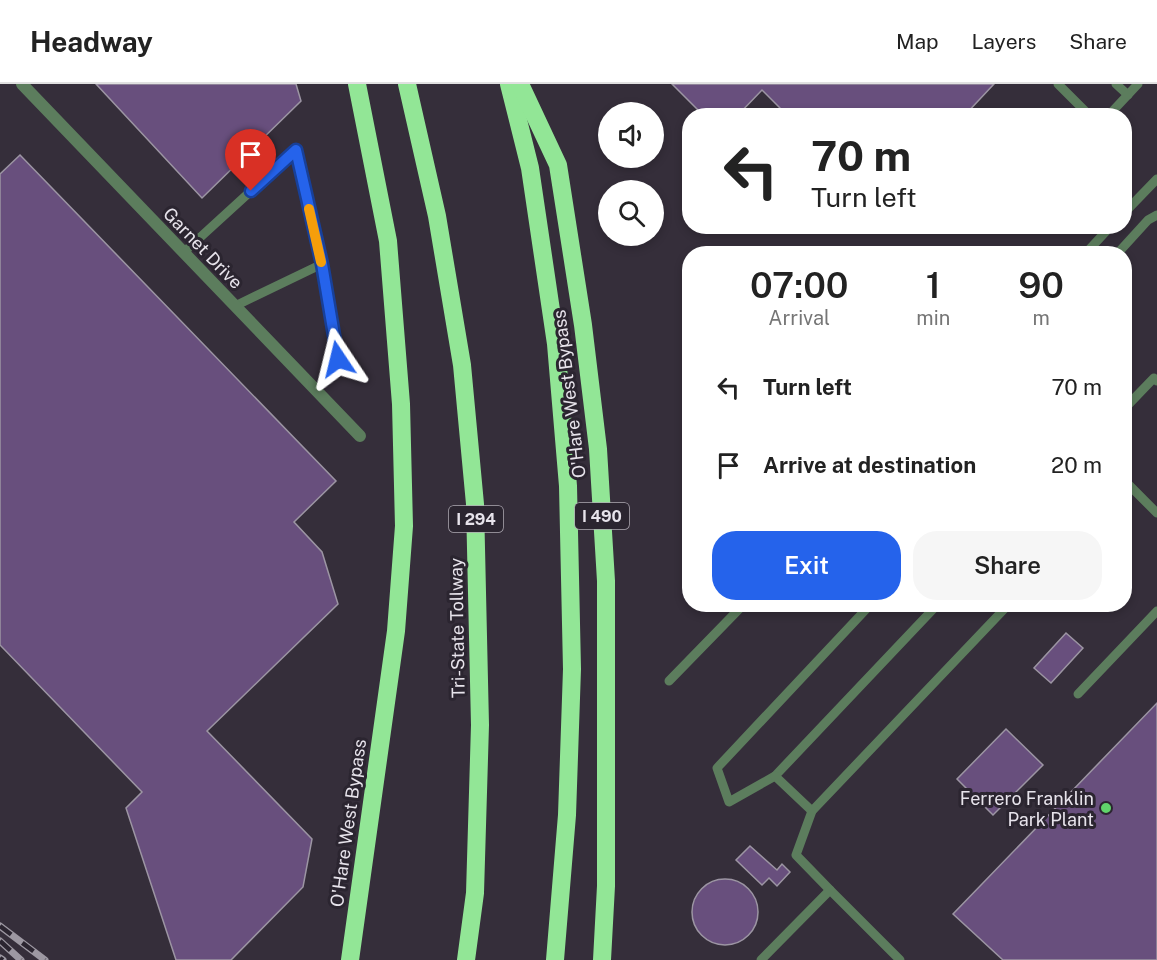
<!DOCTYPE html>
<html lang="en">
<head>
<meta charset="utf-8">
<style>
  :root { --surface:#fff; --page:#f6f6f6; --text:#222; --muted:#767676; --line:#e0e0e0; --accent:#2563eb }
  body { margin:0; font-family:"Public Sans",sans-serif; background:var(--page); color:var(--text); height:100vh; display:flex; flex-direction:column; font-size:22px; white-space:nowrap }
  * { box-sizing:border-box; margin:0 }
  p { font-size:20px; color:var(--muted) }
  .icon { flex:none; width:33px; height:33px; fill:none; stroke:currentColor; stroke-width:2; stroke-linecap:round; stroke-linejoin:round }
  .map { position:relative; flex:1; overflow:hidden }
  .sheet { position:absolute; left:682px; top:162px; width:450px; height:366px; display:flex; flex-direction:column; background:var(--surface); border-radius:24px; box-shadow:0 3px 9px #0003 }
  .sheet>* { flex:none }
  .banner { position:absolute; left:682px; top:24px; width:450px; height:126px; border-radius:24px; box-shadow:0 3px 9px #0003; background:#fff; color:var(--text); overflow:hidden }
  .tools { position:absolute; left:598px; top:18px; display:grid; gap:12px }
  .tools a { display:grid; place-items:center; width:66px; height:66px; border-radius:50%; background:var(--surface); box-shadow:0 3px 9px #0003; font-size:30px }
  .pin { position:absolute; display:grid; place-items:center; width:51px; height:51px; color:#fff; margin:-62px -26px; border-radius:50% 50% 50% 0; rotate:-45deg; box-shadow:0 0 6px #0007 }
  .pin .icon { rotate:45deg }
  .me { position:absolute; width:66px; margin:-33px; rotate:350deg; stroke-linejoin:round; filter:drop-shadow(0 0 4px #0008) }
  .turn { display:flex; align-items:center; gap:21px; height:126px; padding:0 30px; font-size:27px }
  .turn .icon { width:78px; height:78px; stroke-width:2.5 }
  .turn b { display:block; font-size:42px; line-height:51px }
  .eta { display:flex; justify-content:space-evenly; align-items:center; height:102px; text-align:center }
  .eta b { font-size:36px; font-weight:600; line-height:42px }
  .action { display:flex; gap:12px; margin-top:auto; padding:12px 30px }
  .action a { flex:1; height:69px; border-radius:24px; background:var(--accent); color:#fff; font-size:24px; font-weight:600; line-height:69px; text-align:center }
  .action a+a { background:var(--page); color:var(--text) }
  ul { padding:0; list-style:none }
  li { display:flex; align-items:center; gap:18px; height:78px; padding:0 30px }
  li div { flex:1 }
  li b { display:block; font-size:22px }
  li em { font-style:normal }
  header { display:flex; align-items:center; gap:36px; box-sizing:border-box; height:84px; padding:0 30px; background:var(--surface); border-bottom:2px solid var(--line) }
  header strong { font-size:28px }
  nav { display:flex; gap:33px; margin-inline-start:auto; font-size:21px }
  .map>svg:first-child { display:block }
  .building { fill:#684f7d; stroke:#9c95a3; stroke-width:1.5 }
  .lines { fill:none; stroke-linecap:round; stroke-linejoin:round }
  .service { stroke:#5c7d5d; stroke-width:9 }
  .minor { stroke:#5c7d5d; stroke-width:12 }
  .motorway { stroke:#92e696; stroke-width:18 }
  .rail-casing { stroke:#9d98a2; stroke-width:7 }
  .rail { stroke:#2b2530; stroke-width:4.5; stroke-dasharray:14; stroke-linecap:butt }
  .route-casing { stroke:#184099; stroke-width:15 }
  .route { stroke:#2563eb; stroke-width:10 }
  .slow { stroke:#f59e0b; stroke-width:10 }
  .poi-dot { fill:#60d56b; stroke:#2b2530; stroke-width:2 }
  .labels { text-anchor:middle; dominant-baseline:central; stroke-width:6; stroke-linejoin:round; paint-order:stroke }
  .shield { fill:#2b2530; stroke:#afaab3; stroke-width:1.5 }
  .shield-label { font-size:16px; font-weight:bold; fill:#e7e3eb }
  .street-label { font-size:18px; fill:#e7e3eb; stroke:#2b2530 }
  .poi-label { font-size:18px; fill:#e7e3eb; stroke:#2b2530; text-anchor:end }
</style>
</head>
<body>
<header>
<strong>Headway</strong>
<nav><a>Map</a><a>Layers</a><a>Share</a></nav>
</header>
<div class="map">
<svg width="1157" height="876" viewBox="0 0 1157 876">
  <rect width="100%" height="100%" fill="#352e3a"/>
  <g class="building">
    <polygon points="96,0 296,0 301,17 202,114"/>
    <polygon points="672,0 994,0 964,32 788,32 762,6 737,32 704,32"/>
    <polygon points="20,71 336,397 294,438 322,468 338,520 207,647 312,755 303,803 231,876 176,876 126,724 142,708 0,561 0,90"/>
    <polygon points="1066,549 1083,564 1051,599 1034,584"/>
    <polygon points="1157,619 1157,876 1003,876 953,830"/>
    <polygon points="1006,645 1043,681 993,731 957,695"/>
    <polygon points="750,762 777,786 782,780 790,788 777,802 769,794 762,801 736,776"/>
    <circle cx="725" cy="828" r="33"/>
  </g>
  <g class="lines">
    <g class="service">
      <polyline points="1058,0 1090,32"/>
      <polyline points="1116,0 1128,11"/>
      <polyline points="1108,32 1138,0"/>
      <polyline points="1125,128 1157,95"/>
      <polyline points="183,169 296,66 322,180 338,275"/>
      <polyline points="1085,170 1111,142"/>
      <polyline points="1117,170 1148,136 1157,131"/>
      <polyline points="235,222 322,180"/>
      <polyline points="1125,324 1154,294 1157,297"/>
      <polyline points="1125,397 1157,429"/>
      <polyline points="871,520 717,684 729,718 775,692 938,520"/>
      <polyline points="669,597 744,520"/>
      <polyline points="1078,610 1157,527"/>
      <polyline points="775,692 812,727"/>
      <polyline points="830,806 796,771 812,727 1009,520"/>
      <polyline points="761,876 830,806 900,876"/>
    </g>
    <polyline class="minor" points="22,0 360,352"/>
    <g class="motorway">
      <polyline points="407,0 437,132 462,281 475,420 480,641 475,809 466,876"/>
      <polyline points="509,0 530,84 556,260 568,402 572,585 567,731 555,876"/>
      <polyline points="520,0 558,81 583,241 598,365 606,497 606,802 602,876"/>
      <polyline points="350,876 396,547 404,442 401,320 388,157 357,0"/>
    </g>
    <g class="rail-casing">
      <g id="rail">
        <polyline points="0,842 45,876"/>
        <polyline points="0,857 21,876"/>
        <polyline points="0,874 3,876"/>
      </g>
    </g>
    <use href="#rail" class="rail"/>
  </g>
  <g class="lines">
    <g class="route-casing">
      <polyline id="route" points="251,107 296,66 322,180 338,275"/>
    </g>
    <use href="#route" class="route"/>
    <polyline class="slow" points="309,125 321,178"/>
  </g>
  <circle class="poi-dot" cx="1106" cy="724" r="6"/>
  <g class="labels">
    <g class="shield">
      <rect x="575" y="419" width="54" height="26" rx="4.5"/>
      <rect x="449" y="422" width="54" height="26" rx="4.5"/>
    </g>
    <g class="shield-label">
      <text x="602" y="432">I 490</text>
      <text x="476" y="435">I 294</text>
    </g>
    <g class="street-label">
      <text transform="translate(203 164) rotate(46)">Garnet Drive</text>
      <text transform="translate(569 310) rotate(-97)">O'Hare West Bypass</text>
      <text transform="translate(457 544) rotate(-91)">Tri-State Tollway</text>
      <text transform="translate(348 739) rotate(-82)">O'Hare West Bypass</text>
    </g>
    <g class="poi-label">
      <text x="1094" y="714">Ferrero Franklin<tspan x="1094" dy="21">Park Plant</tspan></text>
    </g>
  </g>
</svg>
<div class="tools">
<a><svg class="icon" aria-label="sound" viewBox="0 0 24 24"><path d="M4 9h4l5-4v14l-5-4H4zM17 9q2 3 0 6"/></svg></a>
<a><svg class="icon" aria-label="search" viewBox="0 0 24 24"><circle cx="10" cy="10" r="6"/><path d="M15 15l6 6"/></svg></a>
</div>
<div class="pin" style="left:251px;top:107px;background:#d93025"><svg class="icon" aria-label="arrive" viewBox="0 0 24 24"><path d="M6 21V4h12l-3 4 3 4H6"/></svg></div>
<svg class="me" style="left:338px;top:275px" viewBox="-20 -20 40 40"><path d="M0-17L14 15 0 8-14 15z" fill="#2563eb" stroke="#fff" stroke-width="4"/></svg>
<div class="banner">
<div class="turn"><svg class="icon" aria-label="left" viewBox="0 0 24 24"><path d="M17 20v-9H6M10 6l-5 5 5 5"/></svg><div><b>70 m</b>Turn left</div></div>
</div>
<section class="sheet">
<div class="eta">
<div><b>07:00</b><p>Arrival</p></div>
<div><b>1</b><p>min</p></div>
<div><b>90</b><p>m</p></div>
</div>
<ul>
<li><svg class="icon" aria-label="left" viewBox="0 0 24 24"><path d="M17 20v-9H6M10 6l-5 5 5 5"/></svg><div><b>Turn left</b></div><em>70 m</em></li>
<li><svg class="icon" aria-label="arrive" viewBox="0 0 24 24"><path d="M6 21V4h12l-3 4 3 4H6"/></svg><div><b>Arrive at destination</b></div><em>20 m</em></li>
</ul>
<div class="action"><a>Exit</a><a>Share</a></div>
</section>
</div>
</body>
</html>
